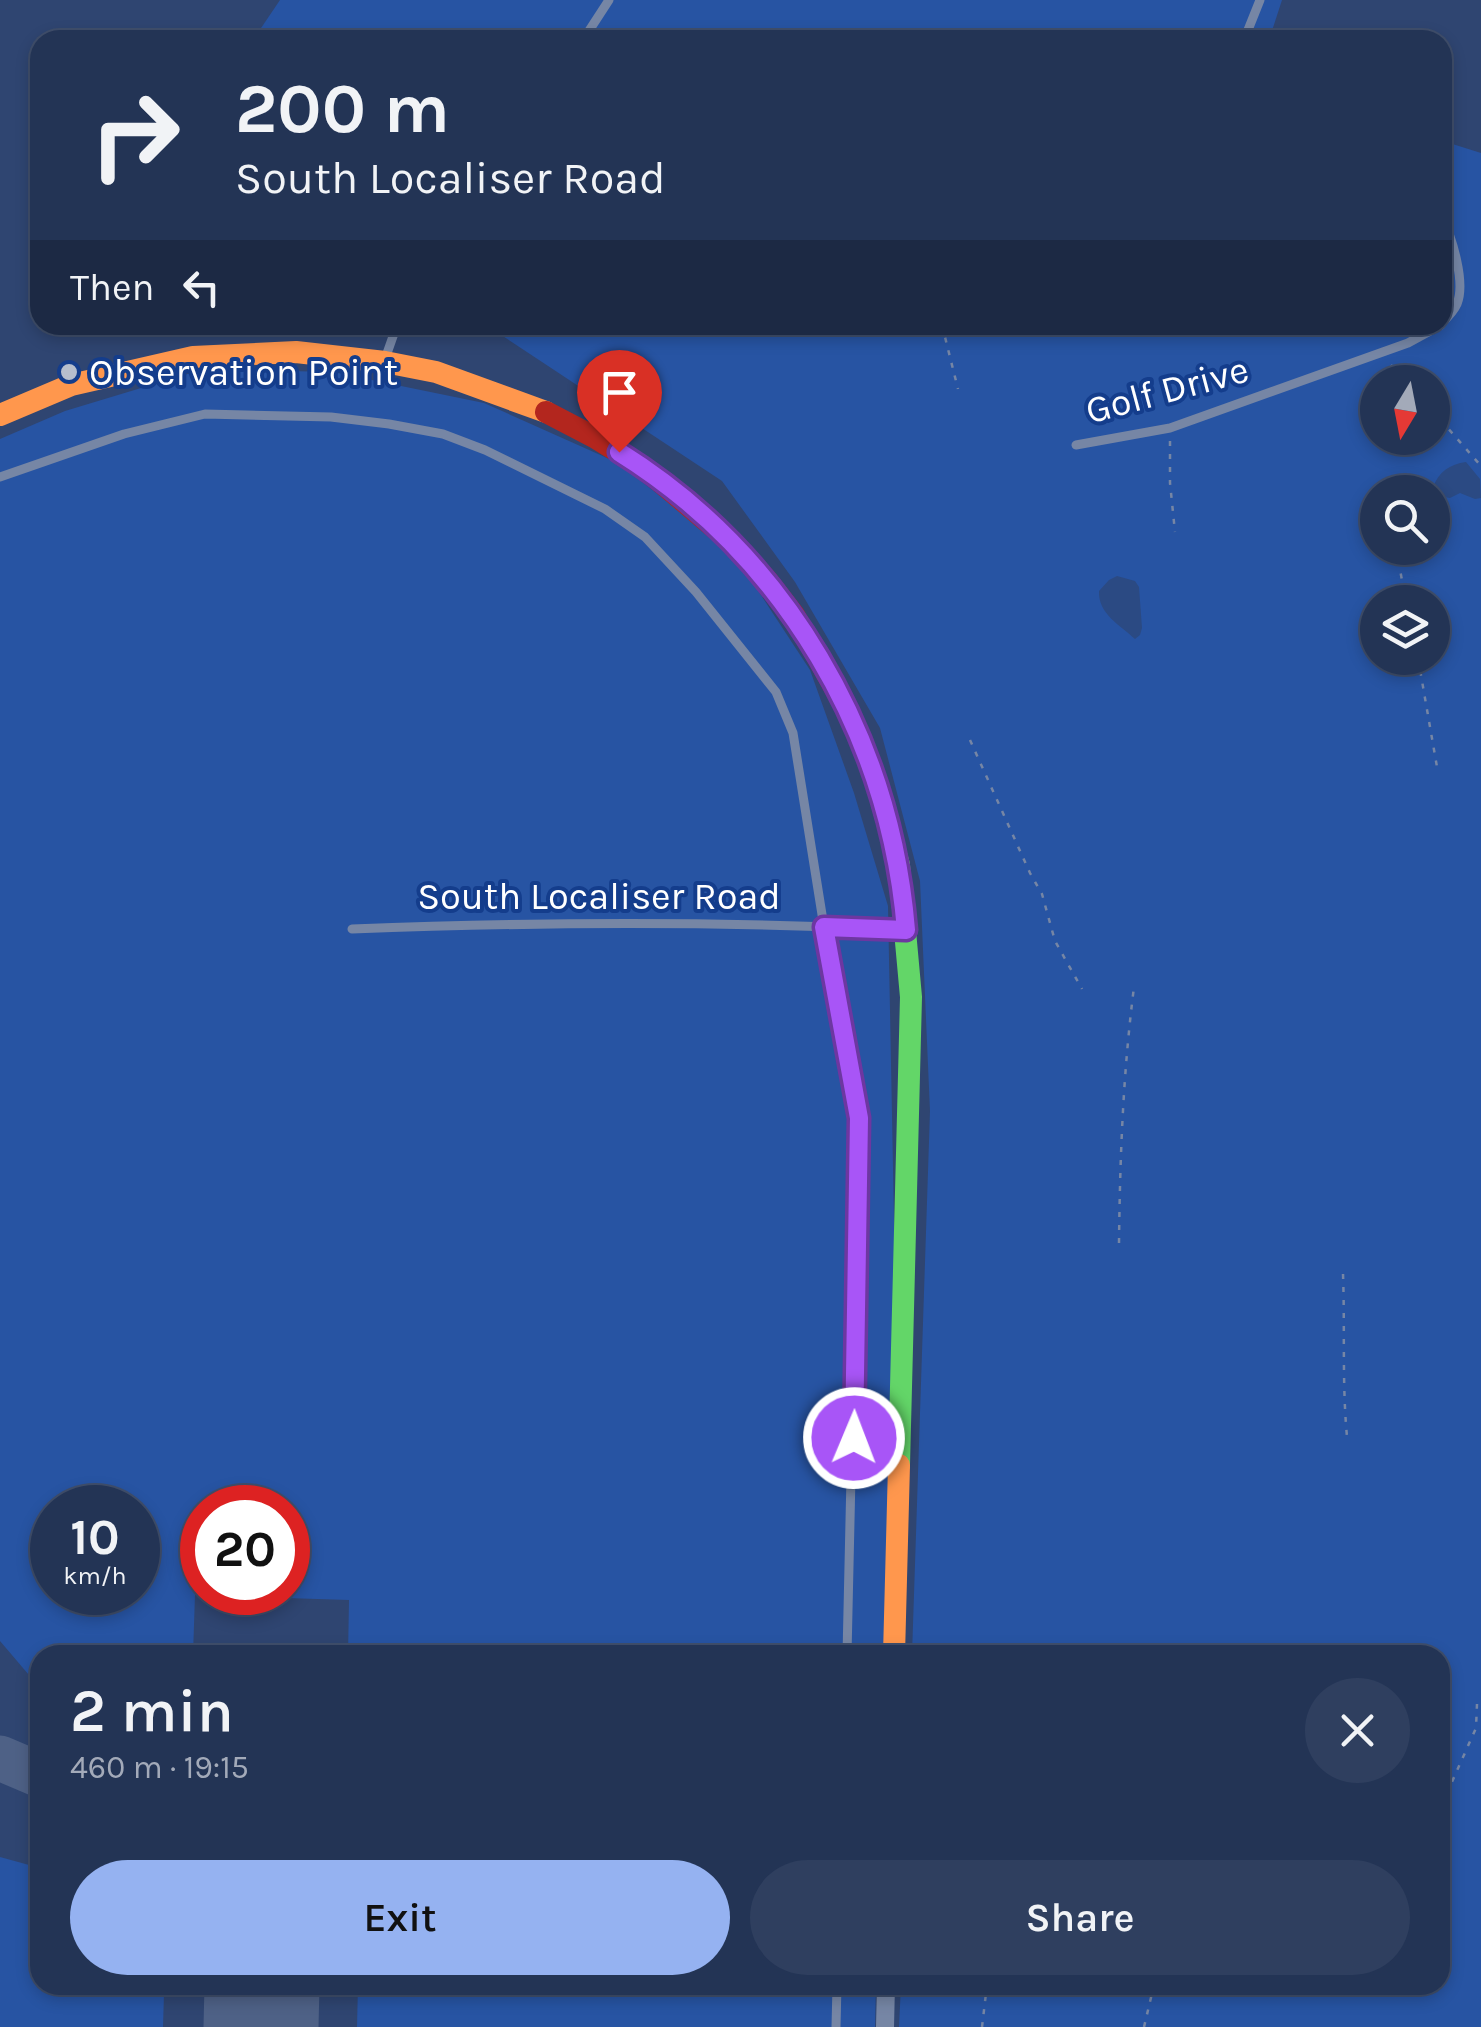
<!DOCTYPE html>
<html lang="en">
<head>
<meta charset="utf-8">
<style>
  :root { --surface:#233455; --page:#2f3f5f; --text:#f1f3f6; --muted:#a3aab9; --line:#404f6c; --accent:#95b2f1 }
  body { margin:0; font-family:Karla,sans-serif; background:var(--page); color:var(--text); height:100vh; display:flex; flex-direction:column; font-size:38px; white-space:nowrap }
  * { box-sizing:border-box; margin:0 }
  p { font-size:32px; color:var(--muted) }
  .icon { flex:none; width:55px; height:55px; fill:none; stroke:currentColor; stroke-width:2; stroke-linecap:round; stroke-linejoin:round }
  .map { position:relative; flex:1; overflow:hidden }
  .sheet { position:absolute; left:30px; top:1645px; width:1420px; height:350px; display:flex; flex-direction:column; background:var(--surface); border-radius:30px; box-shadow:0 5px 15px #0003,0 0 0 2px var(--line) }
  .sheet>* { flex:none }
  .hud { position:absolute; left:30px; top:30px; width:1422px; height:305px; border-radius:30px; box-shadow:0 5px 15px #0003,0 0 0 2px var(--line); background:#233455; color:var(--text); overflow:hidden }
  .needle { width:65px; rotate:190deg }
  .fabs { position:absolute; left:1360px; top:365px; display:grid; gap:20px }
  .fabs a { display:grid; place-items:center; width:90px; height:90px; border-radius:50%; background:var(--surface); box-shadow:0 5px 15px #0003,0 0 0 2px var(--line); font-size:50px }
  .speed { position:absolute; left:30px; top:1485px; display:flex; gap:20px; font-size:50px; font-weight:700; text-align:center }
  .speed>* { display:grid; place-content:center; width:130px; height:130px; border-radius:50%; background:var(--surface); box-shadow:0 5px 15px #0003,0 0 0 2px var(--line); line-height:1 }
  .speed small { font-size:25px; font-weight:400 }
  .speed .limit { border:15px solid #d22; background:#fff; color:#111 }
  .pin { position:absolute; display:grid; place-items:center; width:85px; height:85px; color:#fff; margin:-102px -42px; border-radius:50% 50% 50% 0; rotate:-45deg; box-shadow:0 0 10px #0007 }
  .pin .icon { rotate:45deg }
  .me { position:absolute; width:110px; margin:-55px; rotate:1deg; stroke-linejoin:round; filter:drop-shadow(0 0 8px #0008) }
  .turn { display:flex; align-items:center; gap:35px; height:210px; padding:0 40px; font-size:45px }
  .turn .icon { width:130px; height:130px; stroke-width:2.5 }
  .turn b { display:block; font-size:70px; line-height:85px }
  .then { display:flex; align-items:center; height:95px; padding:0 40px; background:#0003; gap:20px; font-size:38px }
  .round { display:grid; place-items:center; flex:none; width:105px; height:105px; border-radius:52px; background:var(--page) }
  .headline { display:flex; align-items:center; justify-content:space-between; height:170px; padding:0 40px }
  h1 { font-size:60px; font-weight:600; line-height:75px }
  .primary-button { display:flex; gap:20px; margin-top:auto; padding:20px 40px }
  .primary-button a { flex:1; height:115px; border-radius:60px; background:var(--accent); color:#111; font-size:40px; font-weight:600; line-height:115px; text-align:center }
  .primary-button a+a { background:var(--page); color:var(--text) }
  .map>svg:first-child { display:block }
  .green { fill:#2754a3; fill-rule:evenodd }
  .water { fill:#2b4a83 }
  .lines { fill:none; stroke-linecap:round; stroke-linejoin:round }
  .taxiway { stroke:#4e6186; stroke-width:45 }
  .runway { stroke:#4e6186; stroke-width:115 }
  .path { stroke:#7686a5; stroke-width:2.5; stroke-dasharray:5 8; stroke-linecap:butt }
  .lane { stroke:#7686a5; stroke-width:9 }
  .street { stroke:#7686a5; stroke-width:18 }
  .fast { stroke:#63d668; stroke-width:22 }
  .slow { stroke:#ff974d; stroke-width:22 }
  .jam { stroke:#b3261e; stroke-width:22 }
  .route-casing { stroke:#6d37a1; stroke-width:25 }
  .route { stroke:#a855f7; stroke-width:18 }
  .poi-dot { fill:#b6becd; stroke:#143d8c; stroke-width:4 }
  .labels { text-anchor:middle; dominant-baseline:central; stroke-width:8; stroke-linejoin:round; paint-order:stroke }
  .poi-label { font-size:38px; fill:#fff; stroke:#143d8c; text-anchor:start }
  .street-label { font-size:38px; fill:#fff; stroke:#143d8c }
</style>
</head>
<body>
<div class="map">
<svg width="1481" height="2027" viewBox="0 0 1481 2027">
  <rect width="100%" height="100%" fill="#2f4571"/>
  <g class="green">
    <polygon points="280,0 1282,0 1269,40 253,40"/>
    <path d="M1443 141 1481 153V2027H899L901 1985H1440V1655H912L930 1111 920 881 880 728 795 582 722 481 486 325H1442ZM1378 382H1432V438H1378ZM1378 492H1432V548H1378ZM1378 602H1432V658H1378Z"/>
    <path d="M204 369 333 372 484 403 616 462 732 551 810 670 854 793 888 906 895 1272 885 1655H348L349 1600 195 1595 193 1655H40V1688L0 1641V439L65 411ZM52 1508H138V1592H52ZM202 1508H288V1592H202Z"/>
    <polygon points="0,1857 40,1868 40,1985 159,1985 164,1994 163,2027 0,2027"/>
    <polygon points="358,1985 876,1985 875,2027 357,2027"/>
  </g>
  <g class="water">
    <path d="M1466 462 1480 479 1481 498 1475 499 1460 493 1450 498 1439 496 1433 488C1438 472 1450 464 1466 462Z"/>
    <path d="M1117 576 1135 581 1139 587 1142 628 1140 635 1135 639C1120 625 1098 614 1099 591L1109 580Z"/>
  </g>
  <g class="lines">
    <g class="taxiway">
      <polyline points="0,1758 40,1775"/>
      <polyline points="239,1985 251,2027"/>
    </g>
    <polyline class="runway" points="261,2027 262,1985"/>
    <g class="path">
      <polyline points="942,325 958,389"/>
      <polyline points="1391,365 1407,382"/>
      <polyline points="1166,375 1169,413"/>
      <polyline points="1432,410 1481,466"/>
      <polyline points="1170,441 1170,483 1175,532"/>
      <polyline points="1396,548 1406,602"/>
      <polyline points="1418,658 1437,767"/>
      <polyline points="970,740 1030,873 1042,894 1055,941 1082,989"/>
      <path d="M1119 1243C1120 1157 1123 1073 1134 987"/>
      <path d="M1343 1274C1345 1329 1342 1383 1347 1437"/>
      <polyline points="1440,1832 1447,1793 1476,1728 1477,1704"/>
      <polyline points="982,2027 987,1985"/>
      <polyline points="1144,2027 1154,1985"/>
    </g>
    <g class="lane">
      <polyline points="583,40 609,0"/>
      <polyline points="1244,40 1260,0"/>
      <path d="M1442 217C1452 238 1466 282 1457 304 1454 311 1448 317 1442 323"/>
      <polyline points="385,359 397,325"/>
      <polyline points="1076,445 1170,428 1408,343 1441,325"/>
      <polyline points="0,477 124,434 205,414 331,417 389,424 443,434 485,450 605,509 645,537 696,592 776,692 793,733 824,927 859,1119 847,1655"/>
      <path d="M352 929C536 922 720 921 904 930"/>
      <polyline points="836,2027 837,1985"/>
    </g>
    <polyline class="street" points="885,2027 886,1985"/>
    <polyline class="fast" points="847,710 873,771 899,865 911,997 899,1465"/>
    <g class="slow">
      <polyline points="0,415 71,385 193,357 296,352 385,362 436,372 546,412"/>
      <polyline points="894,1655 899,1465"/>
    </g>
    <polyline class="jam" points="546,412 594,437 644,468 728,539 766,579 794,615 847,710"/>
  </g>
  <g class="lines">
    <g class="route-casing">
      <path id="route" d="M619 452C786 556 890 736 906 930L824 927 859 1118 854 1438"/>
    </g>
    <use href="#route" class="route"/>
  </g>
  <circle class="poi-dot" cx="69" cy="372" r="10"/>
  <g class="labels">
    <g class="poi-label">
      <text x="89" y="372">Observation Point</text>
    </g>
    <g class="street-label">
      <text transform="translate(1167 390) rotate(-15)">Golf Drive</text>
      <text x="599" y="896">South Localiser Road</text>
    </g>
  </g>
</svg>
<div class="fabs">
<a><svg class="needle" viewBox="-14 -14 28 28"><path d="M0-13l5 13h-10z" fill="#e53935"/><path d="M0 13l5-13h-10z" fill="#a3aab9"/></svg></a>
<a><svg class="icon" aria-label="search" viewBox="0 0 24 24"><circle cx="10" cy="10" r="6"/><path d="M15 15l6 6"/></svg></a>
<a><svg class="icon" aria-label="layers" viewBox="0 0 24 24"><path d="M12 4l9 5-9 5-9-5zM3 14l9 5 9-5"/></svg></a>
</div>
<div class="speed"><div>10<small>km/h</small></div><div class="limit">20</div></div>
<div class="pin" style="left:619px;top:452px;background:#d93025"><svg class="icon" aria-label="arrive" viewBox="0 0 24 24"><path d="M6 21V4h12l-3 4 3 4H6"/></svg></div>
<svg class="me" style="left:854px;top:1438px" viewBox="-20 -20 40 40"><circle r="17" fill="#a855f7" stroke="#fff" stroke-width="3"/><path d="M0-11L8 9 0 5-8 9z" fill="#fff"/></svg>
<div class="hud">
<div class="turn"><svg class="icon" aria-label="right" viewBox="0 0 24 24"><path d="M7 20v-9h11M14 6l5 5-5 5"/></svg><div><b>200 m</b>South Localiser Road</div></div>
<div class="then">Then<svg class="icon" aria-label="left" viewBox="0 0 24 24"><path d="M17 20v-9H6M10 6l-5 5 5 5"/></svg></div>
</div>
<section class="sheet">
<div class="headline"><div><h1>2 min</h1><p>460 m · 19:15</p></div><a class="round"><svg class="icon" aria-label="close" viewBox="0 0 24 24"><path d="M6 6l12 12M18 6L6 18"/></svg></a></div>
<div class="primary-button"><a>Exit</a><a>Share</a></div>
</section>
</div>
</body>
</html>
